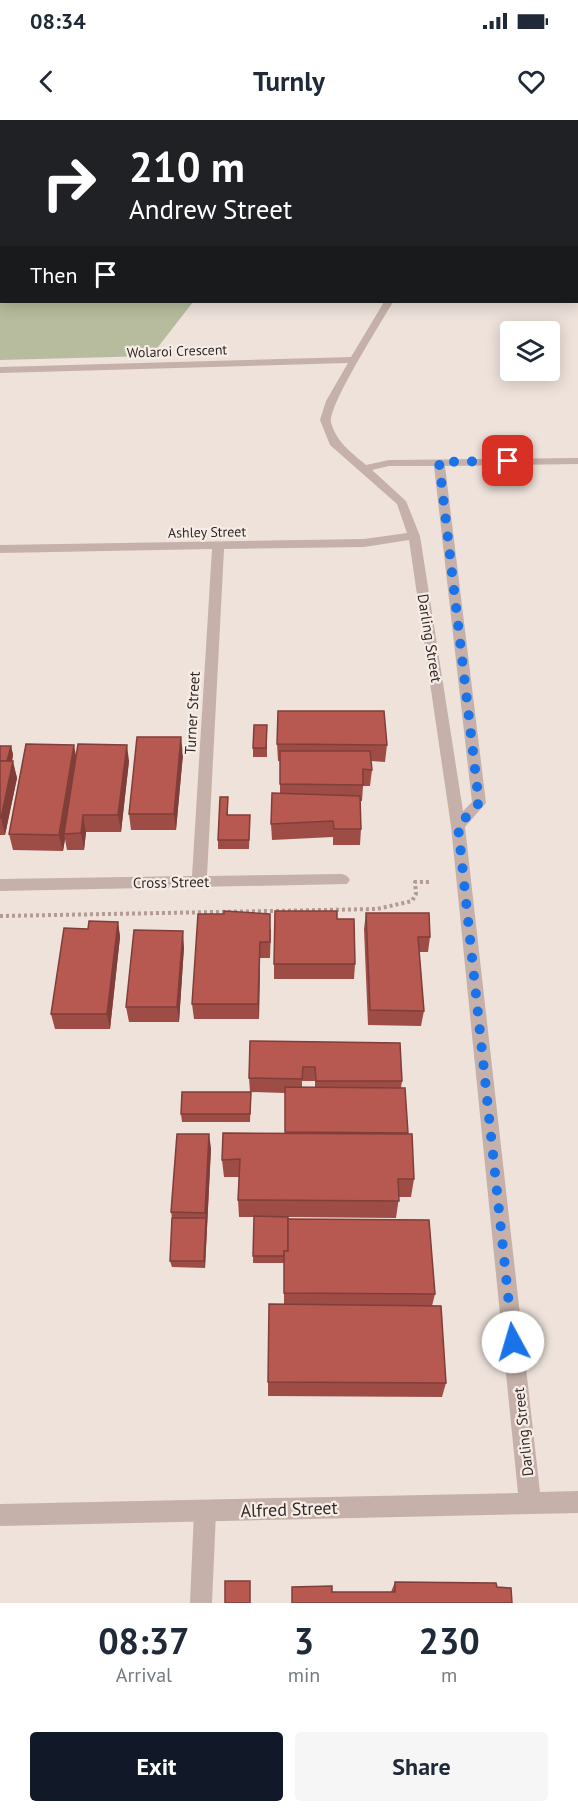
<!DOCTYPE html>
<html lang="en">
<head>
<meta charset="utf-8">
<style>
  :root { --surface:#fff; --page:#f6f6f7; --text:#1f2937; --muted:#747a83; --accent:#111827 }
  body { margin:0; font-family:"PT Sans",sans-serif; background:var(--page); color:var(--text); height:100vh; display:flex; flex-direction:column; font-size:22px; white-space:nowrap }
  * { box-sizing:border-box; margin:0 }
  p { font-size:20px; color:var(--muted) }
  .icon { flex:none; width:33px; height:33px; fill:none; stroke:currentColor; stroke-width:2; stroke-linecap:round; stroke-linejoin:round }
  .map { position:relative; height:1483px; overflow:hidden }
  .sheet { display:flex; flex-direction:column; background:var(--surface); flex:1 }
  .sheet>* { flex:none }
  .hud { position:absolute; left:0px; top:0px; width:579px; height:183px; box-shadow:0 3px 15px #0003; background:#202124; color:#fff; overflow:hidden }
  .buttons { position:absolute; left:500px; top:201px; display:grid; gap:12px }
  .buttons a { display:grid; place-items:center; width:60px; height:60px; border-radius:6px; background:var(--surface); box-shadow:0 3px 15px #0003; font-size:30px }
  .pin { position:absolute; display:grid; place-items:center; width:51px; height:51px; color:#fff; margin:-26px; border-radius:12px; box-shadow:0 3px 9px #0006 }
  .me { position:absolute; width:66px; margin:-33px; rotate:354deg; stroke-linejoin:round; filter:drop-shadow(0 0 4px #0008) }
  .turn { display:flex; align-items:center; gap:21px; height:126px; padding:0 30px; font-size:27px }
  .turn .icon { width:78px; height:78px; stroke-width:2.5 }
  .turn b { display:block; font-size:42px; line-height:51px }
  .then { display:flex; align-items:center; height:57px; padding:0 30px; background:#0003; gap:12px; font-size:22px }
  .eta { display:flex; justify-content:space-evenly; align-items:center; height:102px; text-align:center }
  .eta b { font-size:36px; font-weight:700; line-height:42px }
  .cta { display:flex; gap:12px; margin-top:auto; padding:12px 30px }
  .cta a { flex:1; height:69px; border-radius:6px; background:var(--accent); color:#fff; font-size:24px; font-weight:700; line-height:69px; text-align:center }
  .cta a+a { background:var(--page); color:var(--text) }
  .status { display:flex; justify-content:space-between; align-items:center; height:42px; padding:0 30px; background:var(--surface); direction:ltr }
  .status svg { height:16px; fill:currentColor }
  header { display:flex; justify-content:space-between; align-items:center; height:78px; padding:0 30px; background:var(--surface); font-size:27px; font-weight:700 }
  .map>svg:first-child { display:block }
  .green { fill:#b6bc9d }
  .lines { fill:none; stroke-linecap:round; stroke-linejoin:round }
  .path-far1 { stroke:#b19b93; stroke-width:2; stroke-dasharray:1.5 1.5; stroke-linecap:butt }
  .path { stroke:#b19b93; stroke-width:4; stroke-dasharray:3 3; stroke-linecap:butt }
  .lane { fill:#c5b1a9; fill-rule:evenodd }
  .street { fill:#c5b1a9; fill-rule:evenodd }
  .wall { fill:#9d4c46; fill-rule:evenodd }
  .shaded-wall { fill:#803e39 }
  .building { fill:#b75851; stroke:#803e39; stroke-width:1.5 }
  .route { stroke:#1a73e8; stroke-width:10; stroke-dasharray:0 18 }
  .labels { text-anchor:middle; dominant-baseline:central; stroke-width:4.5; stroke-linejoin:round; paint-order:stroke }
  .far-street-label { font-size:14px; fill:#332928; stroke:#f7ede7 }
  .street-label { font-size:15px; fill:#332928; stroke:#f7ede7 }
  .near-street-label { font-size:18px; fill:#332928; stroke:#f7ede7 }
</style>
</head>
<body>
<div class="status"><b>08:34</b><svg viewBox="0 0 49 12"><path d="M0 12V9h3v3zM5 12V6h3v6zM10 12V3h3v9zM15 12V0h3v12zM26 1h20v11H26zM47 4h2v5h-2z"/></svg></div>
<header><svg class="icon" aria-label="back" viewBox="0 0 24 24"><path d="M15 5l-7 7 7 7"/></svg>Turnly<svg class="icon" aria-label="heart" viewBox="0 0 24 24"><path d="M12 20l-8-8c-3-5 5-10 8-4 3-6 11-1 8 4z"/></svg></header>
<div class="map">
<svg width="578" height="1483" viewBox="0 0 578 1483">
  <rect width="100%" height="100%" fill="#eee2db"/>
  <polygon class="green" points="0,168 2,182 193,182 151,236 0,240"/>
  <g class="lines">
    <polyline class="path-far1" points="101,0 103,2"/>
    <polyline class="path" points="0,796 377,789 412,781 416,774 415,762 430,762"/>
    <g class="lane">
      <rect x="0" y="58" width="2" height="4"/>
      <polygon points="205,1381 213,1384 216,1392 212,1483 190,1483 194,1392 197,1384"/>
    </g>
    <g class="street">
      <rect x="26" y="0" width="8" height="2"/>
      <polygon points="337,0 345,0 335,2"/>
      <polygon points="488,0 496,0 487,2"/>
      <polygon points="0,30 2,30 0,35"/>
      <rect x="0" y="157" width="2" height="6"/>
      <path d="M384 182H393C382 201 328 286 331 302 336 322 351 332 366 345L389 340 578 338V344L445 346 486 683 465 707 540 1372 578 1371V1393L0 1406V1384L518 1373 451 706 409 420 364 427 224 429 207 756 342 754 347 756 350 760 347 764 0 771V759L192 756 212 429 0 433V425L364 419 407 413 397 384 330 325 320 300 326 281 348 243 0 253V247L351 237ZM389 346H434L472 682 463 691 420 416 406 381 372 350Z"/>
    </g>
  </g>
  <g class="wall">
    <polygon points="267,614 267,637 253,637 253,628"/>
    <polygon points="277,624 387,625 385,642 371,641 372,650 370,666 363,666 362,681 360,681 361,709 360,725 333,725 333,717 272,720 271,704 280,673 280,641 278,641"/>
    <polygon points="0,626 11,626 13,635 12,641 17,658 5,715 0,715"/>
    <polygon points="183,634 176,710 131,710 129,694"/>
    <polygon points="76,636 129,641 121,712 86,712 84,730 67,730 65,719 63,731 13,730 9,714"/>
    <polygon points="228,677 228,695 250,695 249,729 218,729 218,720"/>
    <polygon points="366,793 430,817 428,832 419,832 424,891 421,906 368,905 364,809"/>
    <polygon points="337,799 355,844 354,859 274,859 274,844"/>
    <polygon points="118,802 120,817 110,909 55,909 51,894 88,809"/>
    <polygon points="271,809 270,838 260,838 259,899 194,899 192,884"/>
    <polygon points="184,827 179,902 129,902 126,887"/>
    <path d="M250 921 402 961 401 968 414 1059 411 1077H399L396 1098 288 1097V1115L435 1174 432 1186 446 1263 442 1277 268 1276V1262L284 1185V1143H253L254 1097H239L238 1080 239 1057H224L222 1040 285 1013V973L250 972 249 958ZM302 961H315V967H302Z"/>
    <polygon points="251,972 250,1002 182,1002 181,994"/>
    <polygon points="211,1028 205,1148 172,1147 170,1141 172,1098 171,1092"/>
    <polygon points="395,1462 497,1467 512,1483 332,1472 391,1472"/>
  </g>
  <g class="shaded-wall">
    <polygon points="181,617 183,634 176,710 174,694"/>
    <polygon points="74,625 77,641 64,714 65,719 63,731 59,715"/>
    <polygon points="127,625 129,641 121,712 118,695"/>
    <polygon points="11,626 13,635 10,651 7,642"/>
    <polygon points="13,641 17,658 5,715 1,698"/>
    <polygon points="83,695 86,712 84,730 81,713"/>
    <polygon points="118,802 120,817 110,909 107,894"/>
    <polygon points="183,811 184,827 179,902 177,887"/>
    <polygon points="260,822 260,838 259,899 258,884"/>
    <polygon points="209,1014 211,1028 205,1148 204,1141 206,1098 205,1093"/>
  </g>
  <g class="building">
    <polygon points="66,0 81,0 80,2 65,2"/>
    <polygon points="278,591 384,591 387,625 277,624"/>
    <polygon points="254,605 267,605 266,628 253,628"/>
    <polygon points="137,617 181,617 174,694 129,694"/>
    <polygon points="26,624 74,625 59,715 9,714"/>
    <polygon points="78,624 127,625 118,695 83,695 81,713 64,714"/>
    <polygon points="0,626 11,626 7,641 0,641"/>
    <polygon points="280,631 370,631 372,650 363,649 363,665 280,664"/>
    <polygon points="0,641 13,641 1,698 0,698"/>
    <polygon points="272,673 360,676 361,709 334,709 333,701 271,704"/>
    <polygon points="220,677 228,677 227,695 250,695 249,720 218,720"/>
    <polygon points="224,791 270,794 270,822 260,822 258,884 192,884 198,794 224,794"/>
    <polygon points="275,791 337,791 337,799 354,799 355,844 274,844"/>
    <polygon points="366,793 429,793 430,817 418,817 424,891 370,890"/>
    <polygon points="89,801 118,802 107,894 51,894 64,808 88,809"/>
    <polygon points="134,810 183,811 177,887 126,887"/>
    <polygon points="250,921 400,923 402,961 316,961 315,947 303,947 302,959 249,958"/>
    <polygon points="285,967 405,968 408,1013 285,1012"/>
    <polygon points="182,972 251,972 250,994 181,994"/>
    <polygon points="223,1013 412,1014 414,1059 398,1059 399,1081 238,1080 240,1039 222,1040"/>
    <polygon points="177,1014 209,1014 205,1093 171,1092"/>
    <polygon points="254,1096 288,1097 288,1131 284,1131 284,1136 253,1136"/>
    <polygon points="172,1098 206,1098 204,1141 170,1141"/>
    <polygon points="288,1099 429,1100 435,1174 284,1173 284,1131 288,1131"/>
    <polygon points="269,1184 441,1186 446,1263 268,1262"/>
    <rect x="225" y="1461" width="25" height="22"/>
    <polygon points="395,1462 496,1463 497,1467 511,1468 512,1483 292,1483 292,1467 332,1466 332,1472 395,1472"/>
  </g>
  <g class="lines">
    <polyline class="route" points="508,341 439,342 479,683 458,706 513,1222"/>
  </g>
  <g class="labels">
    <g class="far-street-label">
      <text transform="translate(177 231) rotate(-2)">Wolaroi Crescent</text>
      <text transform="translate(207 412) rotate(-1)">Ashley Street</text>
    </g>
    <g class="street-label">
      <text transform="translate(430 518) rotate(81)">Darling Street</text>
      <text transform="translate(192 593) rotate(-87)">Turner Street</text>
      <text transform="translate(171 762) rotate(-1)">Cross Street</text>
      <text transform="translate(523 1312) rotate(-96)">Darling Street</text>
    </g>
    <g class="near-street-label">
      <text transform="translate(289 1389) rotate(-2)">Alfred Street</text>
    </g>
  </g>
</svg>
<div class="buttons">
<a><svg class="icon" aria-label="layers" viewBox="0 0 24 24"><path d="M12 4l9 5-9 5-9-5zM3 14l9 5 9-5"/></svg></a>
</div>
<div class="pin" style="left:508px;top:341px;background:#d93025"><svg class="icon" aria-label="arrive" viewBox="0 0 24 24"><path d="M6 21V4h12l-3 4 3 4H6"/></svg></div>
<svg class="me" style="left:513px;top:1222px" viewBox="-20 -20 40 40"><circle r="19" fill="#fff"/><path d="M0-13L10 11 0 6-10 11z" fill="#1a73e8"/></svg>
<div class="hud">
<div class="turn"><svg class="icon" aria-label="right" viewBox="0 0 24 24"><path d="M7 20v-9h11M14 6l5 5-5 5"/></svg><div><b>210 m</b>Andrew Street</div></div>
<div class="then">Then<svg class="icon" aria-label="arrive" viewBox="0 0 24 24"><path d="M6 21V4h12l-3 4 3 4H6"/></svg></div>
</div>
</div>
<section class="sheet">
<div class="eta">
<div><b>08:37</b><p>Arrival</p></div>
<div><b>3</b><p>min</p></div>
<div><b>230</b><p>m</p></div>
</div>
<div class="cta"><a>Exit</a><a>Share</a></div>
</section>
</body>
</html>
